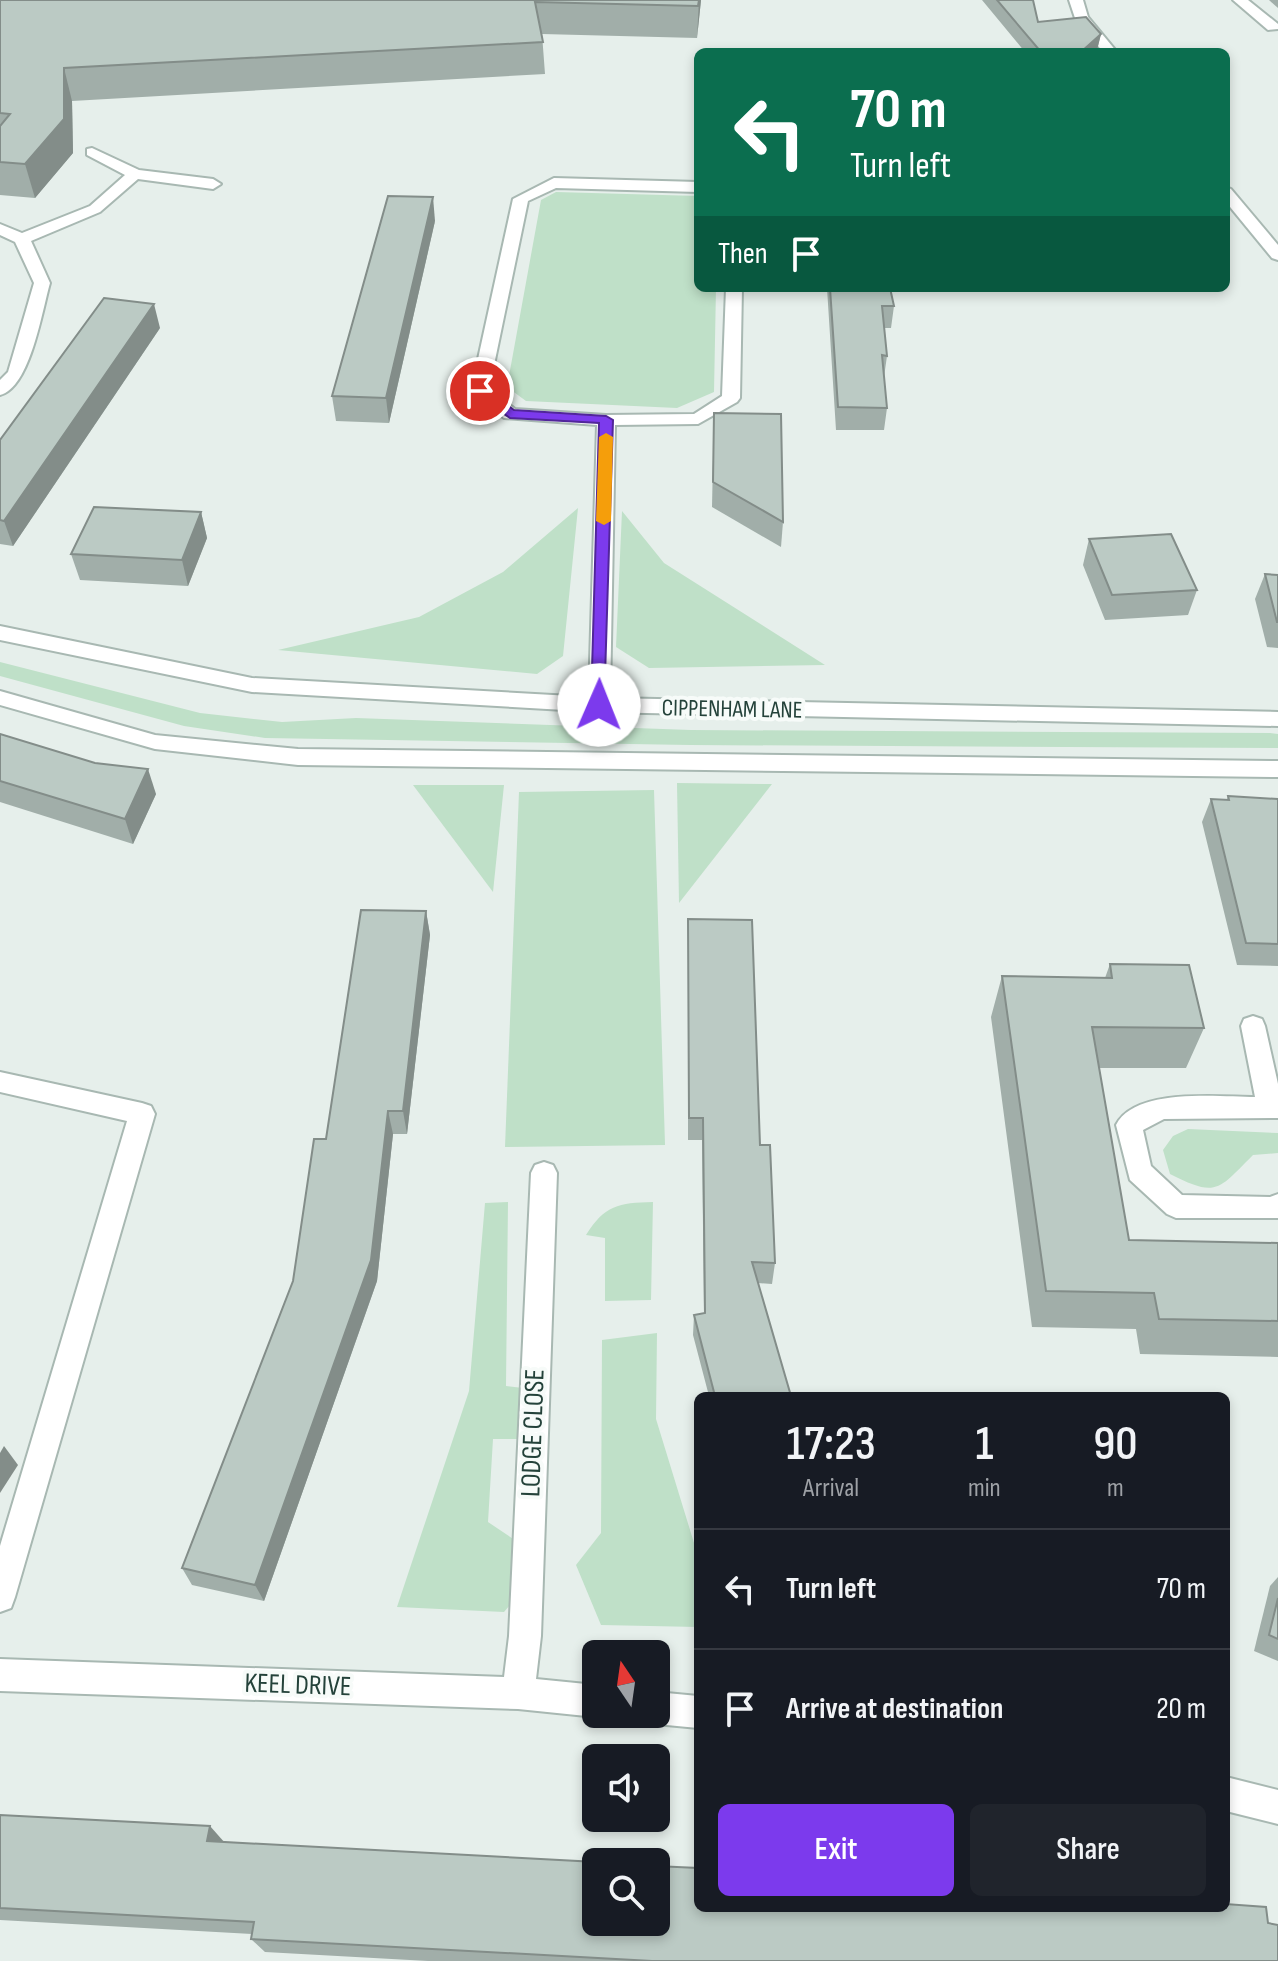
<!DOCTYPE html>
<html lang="en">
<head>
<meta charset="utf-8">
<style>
  :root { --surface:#171b24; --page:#20242c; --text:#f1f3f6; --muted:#9ea1a6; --line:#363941; --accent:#7c3aed }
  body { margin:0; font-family:"Sofia Sans Condensed",sans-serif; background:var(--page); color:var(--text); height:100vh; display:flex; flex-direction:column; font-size:30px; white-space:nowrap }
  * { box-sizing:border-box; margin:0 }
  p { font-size:26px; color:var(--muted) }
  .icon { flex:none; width:44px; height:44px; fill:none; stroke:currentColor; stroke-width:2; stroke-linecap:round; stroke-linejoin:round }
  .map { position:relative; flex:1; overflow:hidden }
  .drawer { position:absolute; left:694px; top:1392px; width:536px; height:520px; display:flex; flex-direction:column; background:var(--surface); border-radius:12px; box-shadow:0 4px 12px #0003 }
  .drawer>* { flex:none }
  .top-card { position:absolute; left:694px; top:48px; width:536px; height:244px; border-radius:12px; box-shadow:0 4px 12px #0003; background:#0b6e4f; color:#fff; overflow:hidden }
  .needle { width:52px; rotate:347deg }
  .controls { position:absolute; left:582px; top:1640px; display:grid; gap:16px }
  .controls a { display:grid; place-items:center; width:88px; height:88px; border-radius:12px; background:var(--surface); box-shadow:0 4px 12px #0003; font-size:40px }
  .pin { position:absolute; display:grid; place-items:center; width:68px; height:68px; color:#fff; margin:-34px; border:4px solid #fff; border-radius:50%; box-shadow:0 2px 8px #0007 }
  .me { position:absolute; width:88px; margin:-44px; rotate:1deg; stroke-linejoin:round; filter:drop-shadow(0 0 6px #0008) }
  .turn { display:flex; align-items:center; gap:28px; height:168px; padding:0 24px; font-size:36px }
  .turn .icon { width:104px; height:104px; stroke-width:2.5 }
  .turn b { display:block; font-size:56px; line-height:68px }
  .then { display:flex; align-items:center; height:76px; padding:0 24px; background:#0003; gap:16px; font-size:30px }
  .eta { display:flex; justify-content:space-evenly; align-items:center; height:136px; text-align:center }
  .eta b { font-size:48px; font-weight:600; line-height:56px }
  .button { display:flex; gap:16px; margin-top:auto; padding:16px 24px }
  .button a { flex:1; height:92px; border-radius:12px; background:var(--accent); color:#fff; font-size:32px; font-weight:600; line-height:92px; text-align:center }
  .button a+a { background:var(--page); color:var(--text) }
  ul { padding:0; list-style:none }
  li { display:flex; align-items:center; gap:24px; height:120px; padding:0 24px; border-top:2px solid var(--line) }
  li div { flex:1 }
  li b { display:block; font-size:30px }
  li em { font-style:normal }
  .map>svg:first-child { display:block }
  .green { fill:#bfe0c8 }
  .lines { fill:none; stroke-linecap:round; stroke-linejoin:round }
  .minor-casing { stroke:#a8b8b2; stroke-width:4 }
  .minor { fill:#fff; fill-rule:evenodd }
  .wall { fill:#a1aea9 }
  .shaded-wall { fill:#838d89 }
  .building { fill:#bbcac4; stroke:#838d89; stroke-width:2 }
  .route { fill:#7c3aed; stroke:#51269a; stroke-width:2 }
  .slow { fill:#f59e0b }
  .labels { text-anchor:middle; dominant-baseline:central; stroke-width:8; stroke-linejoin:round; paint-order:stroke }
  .street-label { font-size:24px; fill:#24423a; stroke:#f7fbf9 }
  .near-street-label { font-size:28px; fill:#24423a; stroke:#f7fbf9 }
</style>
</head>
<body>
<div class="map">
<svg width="1278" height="1961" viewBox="0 0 1278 1961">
  <rect width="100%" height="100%" fill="#e6efeb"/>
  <g class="green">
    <polygon points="556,192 698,196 698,288 716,288 714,392 677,408 526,401 507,387 541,200"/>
    <polygon points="578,508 563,656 537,674 278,650 419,617 503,572"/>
    <polygon points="622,511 664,563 825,665 649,668 616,647"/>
    <polygon points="0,662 200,713 282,722 356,718 691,730 1270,733 1278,734 1278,748 690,745 265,738 184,726 0,676"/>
    <polygon points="677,783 772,784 679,903"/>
    <polygon points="413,785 504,785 493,892"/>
    <polygon points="654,790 665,1145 505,1147 519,792"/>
    <path d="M1188 1129 1278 1133V1153L1253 1155C1218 1190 1217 1198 1170 1174L1163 1150 1173 1136Z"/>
    <polygon points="508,1202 506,1386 540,1390 539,1439 493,1439 488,1522 534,1553 531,1580 504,1612 397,1607 469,1391 485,1203"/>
    <path d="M653 1202 651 1300 605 1301V1238L586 1235C605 1205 618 1203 653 1202Z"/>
    <polygon points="657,1333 656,1419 698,1556 698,1627 601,1625 576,1565 601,1533 602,1340"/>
  </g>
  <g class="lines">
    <g class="minor-casing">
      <g id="minor">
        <polygon points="1069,0 1083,0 1088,17 1117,52 1103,52 1075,18"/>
        <polygon points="1233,0 1248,0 1278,24 1278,29 1268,30"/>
        <path d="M92 148 139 170 213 179 221 184 213 189 138 179 100 212 31 241 50 283C42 311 30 388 0 395V380L8 372 34 283 15 242 0 235V224L22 233 90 206 125 175 87 155V149Z"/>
        <polygon points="554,178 698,182 698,192 556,188 528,201 489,389 515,409 606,415 694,414 722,396 726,288 742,288 740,398 737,402 698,424 615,425 610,698 1278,712 1278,726 599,712 252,692 0,640 0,626 252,678 589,697 597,425 504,418 471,391 513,199"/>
        <polygon points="1226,187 1231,189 1278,245 1278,260 1272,258 1226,202"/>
        <polygon points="0,691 155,735 298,749 1278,761 1278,777 298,765 155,749 0,705"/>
        <path d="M1253 1016 1262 1019 1265 1026 1278 1084V1118L1164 1119 1143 1130 1151 1166 1182 1195 1270 1197 1278 1194V1218H1176L1167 1214 1130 1180 1116 1125C1135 1087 1220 1097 1255 1097L1241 1026 1244 1019Z"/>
        <polygon points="0,1072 142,1103 151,1106 155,1114 15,1597 11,1608 0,1612 0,1546 127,1121 0,1092"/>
        <polygon points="544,1162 553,1165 557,1173 541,1636 536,1679 596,1685 596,1714 603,1714 596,1717 518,1709 0,1691 0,1659 504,1677 509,1636 531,1173 535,1165"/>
        <polygon points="656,1692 698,1696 698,1728 656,1724 645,1719 642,1714 656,1714"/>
        <polygon points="1226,1777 1278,1790 1278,1824 1226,1811"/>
      </g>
    </g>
    <use href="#minor" class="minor"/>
  </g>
  <g class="wall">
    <polygon points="0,0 701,0 697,38 542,34 545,74 72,101 73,153 35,198 0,195"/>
    <polygon points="982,0 1033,0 1038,22 1101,34 1097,50 1095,52 1025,52"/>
    <polygon points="1269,0 1278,0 1278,8"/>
    <polygon points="435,221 389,423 336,421 332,396"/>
    <polygon points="827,288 890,288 894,306 891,328 884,328 887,356 884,377 887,408 884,430 836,430"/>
    <polygon points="160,328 13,546 0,544 0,440"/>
    <polygon points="714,413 783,522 781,547 712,507"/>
    <polygon points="201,512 207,538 188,586 80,580 71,554"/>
    <polygon points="1089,539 1197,590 1188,615 1105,620 1083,565"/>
    <polygon points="1265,574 1278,575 1278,648 1267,647 1255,599"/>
    <polygon points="0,734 156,794 133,844 0,802"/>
    <polygon points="1228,796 1278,799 1278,966 1237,965 1202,822 1211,799 1227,800"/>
    <polygon points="426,911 430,935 407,1134 393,1134 377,1281 264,1601 192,1585 182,1568 293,1281 326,1139"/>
    <polygon points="688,919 760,1145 775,1263 772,1284 758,1283 791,1396 709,1396 693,1335 694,1315 704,1313 702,1140 688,1140"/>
    <polygon points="1110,964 1204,1028 1186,1068 1099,1068 1129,1240 1278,1243 1278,1357 1140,1354 1136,1329 1032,1327 991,1017 1002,976 1105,978"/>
    <polygon points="1278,1577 1278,1661 1254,1651 1270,1586"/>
    <polygon points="0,1815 224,1842 698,1908 1268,1923 1278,1961 428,1961 265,1952 251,1939 252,1934 0,1920"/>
  </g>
  <g class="shaded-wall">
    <polygon points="699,0 701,0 697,38"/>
    <polygon points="1101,34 1097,50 1095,52 1081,52"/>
    <polygon points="64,68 72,101 73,153 35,198 25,164"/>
    <polygon points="433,197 435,221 389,423 386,398"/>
    <polygon points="154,304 160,328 13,546 4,521"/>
    <polygon points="201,512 207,538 188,586 182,560"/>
    <polygon points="148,769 156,794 133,844 125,819"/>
    <polygon points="426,911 430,935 407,1134 403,1111"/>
    <polygon points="388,1111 393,1134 377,1281 264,1601 255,1585"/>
    <polygon points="4,1446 18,1465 0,1493 0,1453"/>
    <polygon points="210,1826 225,1843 207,1841"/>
  </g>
  <g class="building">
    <polygon points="0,0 699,0 698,6 535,2 543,42 64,68 64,119 25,164 0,162 0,126 10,114 0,113"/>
    <polygon points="997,0 1033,0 1038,22 1086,17 1101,34 1081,52 1041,52"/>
    <polygon points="388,196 433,197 386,398 332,396"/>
    <polygon points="830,288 890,288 894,306 882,306 887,356 882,355 887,408 838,407"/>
    <polygon points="104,298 154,304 4,521 0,520 0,440"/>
    <polygon points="714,413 781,414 783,522 713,482"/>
    <polygon points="94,507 201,512 182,560 71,554"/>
    <polygon points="1171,534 1197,590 1112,595 1089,539"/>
    <polygon points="1265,574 1278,575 1278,622 1277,622"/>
    <polygon points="0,734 95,763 148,769 125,819 0,781"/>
    <polygon points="1228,796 1278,799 1278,944 1246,943 1211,799 1229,800"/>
    <polygon points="361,910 426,911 403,1111 388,1111 371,1260 255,1585 182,1568 293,1281 314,1139 326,1139"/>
    <polygon points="688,919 752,920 760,1145 770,1145 775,1263 752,1262 791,1396 715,1396 694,1315 705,1313 703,1118 689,1118"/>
    <polygon points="1110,964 1189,965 1204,1028 1092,1027 1129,1240 1278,1243 1278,1321 1159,1319 1154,1293 1046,1291 1002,976 1112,978"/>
    <polygon points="1278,1598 1278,1639 1269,1635"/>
    <polygon points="0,1815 210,1826 207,1841 596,1862 596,1922 656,1922 656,1866 698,1868 698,1908 1226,1908 1226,1904 1266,1907 1268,1923 1278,1925 1278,1961 652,1961 251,1939 254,1922 0,1908"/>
  </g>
  <polygon class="route" points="475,388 485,388 514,410 606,416 613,420 604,709 593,709 591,705 599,423 510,418 475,394"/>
  <polygon class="slow" points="606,433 613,437 611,521 604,525 596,521 599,437"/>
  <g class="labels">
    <g class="street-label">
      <text transform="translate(732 709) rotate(1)">CIPPENHAM LANE</text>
    </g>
    <g class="near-street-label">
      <text transform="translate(533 1433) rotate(-88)">LODGE CLOSE</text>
      <text transform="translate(298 1685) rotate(2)">KEEL DRIVE</text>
    </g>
  </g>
</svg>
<div class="controls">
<a><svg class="needle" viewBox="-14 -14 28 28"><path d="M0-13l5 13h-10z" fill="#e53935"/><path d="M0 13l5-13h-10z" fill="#9ea1a6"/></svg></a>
<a><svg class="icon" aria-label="sound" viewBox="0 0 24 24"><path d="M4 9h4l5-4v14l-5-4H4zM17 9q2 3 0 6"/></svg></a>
<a><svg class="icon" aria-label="search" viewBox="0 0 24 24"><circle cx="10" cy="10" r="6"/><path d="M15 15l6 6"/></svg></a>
</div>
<div class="pin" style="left:480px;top:391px;background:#d93025"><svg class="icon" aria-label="arrive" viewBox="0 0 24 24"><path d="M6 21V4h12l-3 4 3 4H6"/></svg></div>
<svg class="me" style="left:599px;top:705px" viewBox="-20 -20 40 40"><circle r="19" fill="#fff"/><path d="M0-13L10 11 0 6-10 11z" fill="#7c3aed"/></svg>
<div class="top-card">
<div class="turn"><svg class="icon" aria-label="left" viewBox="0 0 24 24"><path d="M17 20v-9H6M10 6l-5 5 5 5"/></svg><div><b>70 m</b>Turn left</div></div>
<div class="then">Then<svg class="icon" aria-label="arrive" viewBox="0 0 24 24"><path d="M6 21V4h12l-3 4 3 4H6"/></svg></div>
</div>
<section class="drawer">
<div class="eta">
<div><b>17:23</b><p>Arrival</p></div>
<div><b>1</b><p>min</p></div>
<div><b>90</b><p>m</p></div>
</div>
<ul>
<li><svg class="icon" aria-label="left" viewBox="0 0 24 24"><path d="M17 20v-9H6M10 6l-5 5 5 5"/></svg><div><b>Turn left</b></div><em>70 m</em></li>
<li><svg class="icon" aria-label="arrive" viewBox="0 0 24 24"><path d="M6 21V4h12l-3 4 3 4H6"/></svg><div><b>Arrive at destination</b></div><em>20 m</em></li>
</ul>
<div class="button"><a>Exit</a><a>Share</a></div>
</section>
</div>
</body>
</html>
